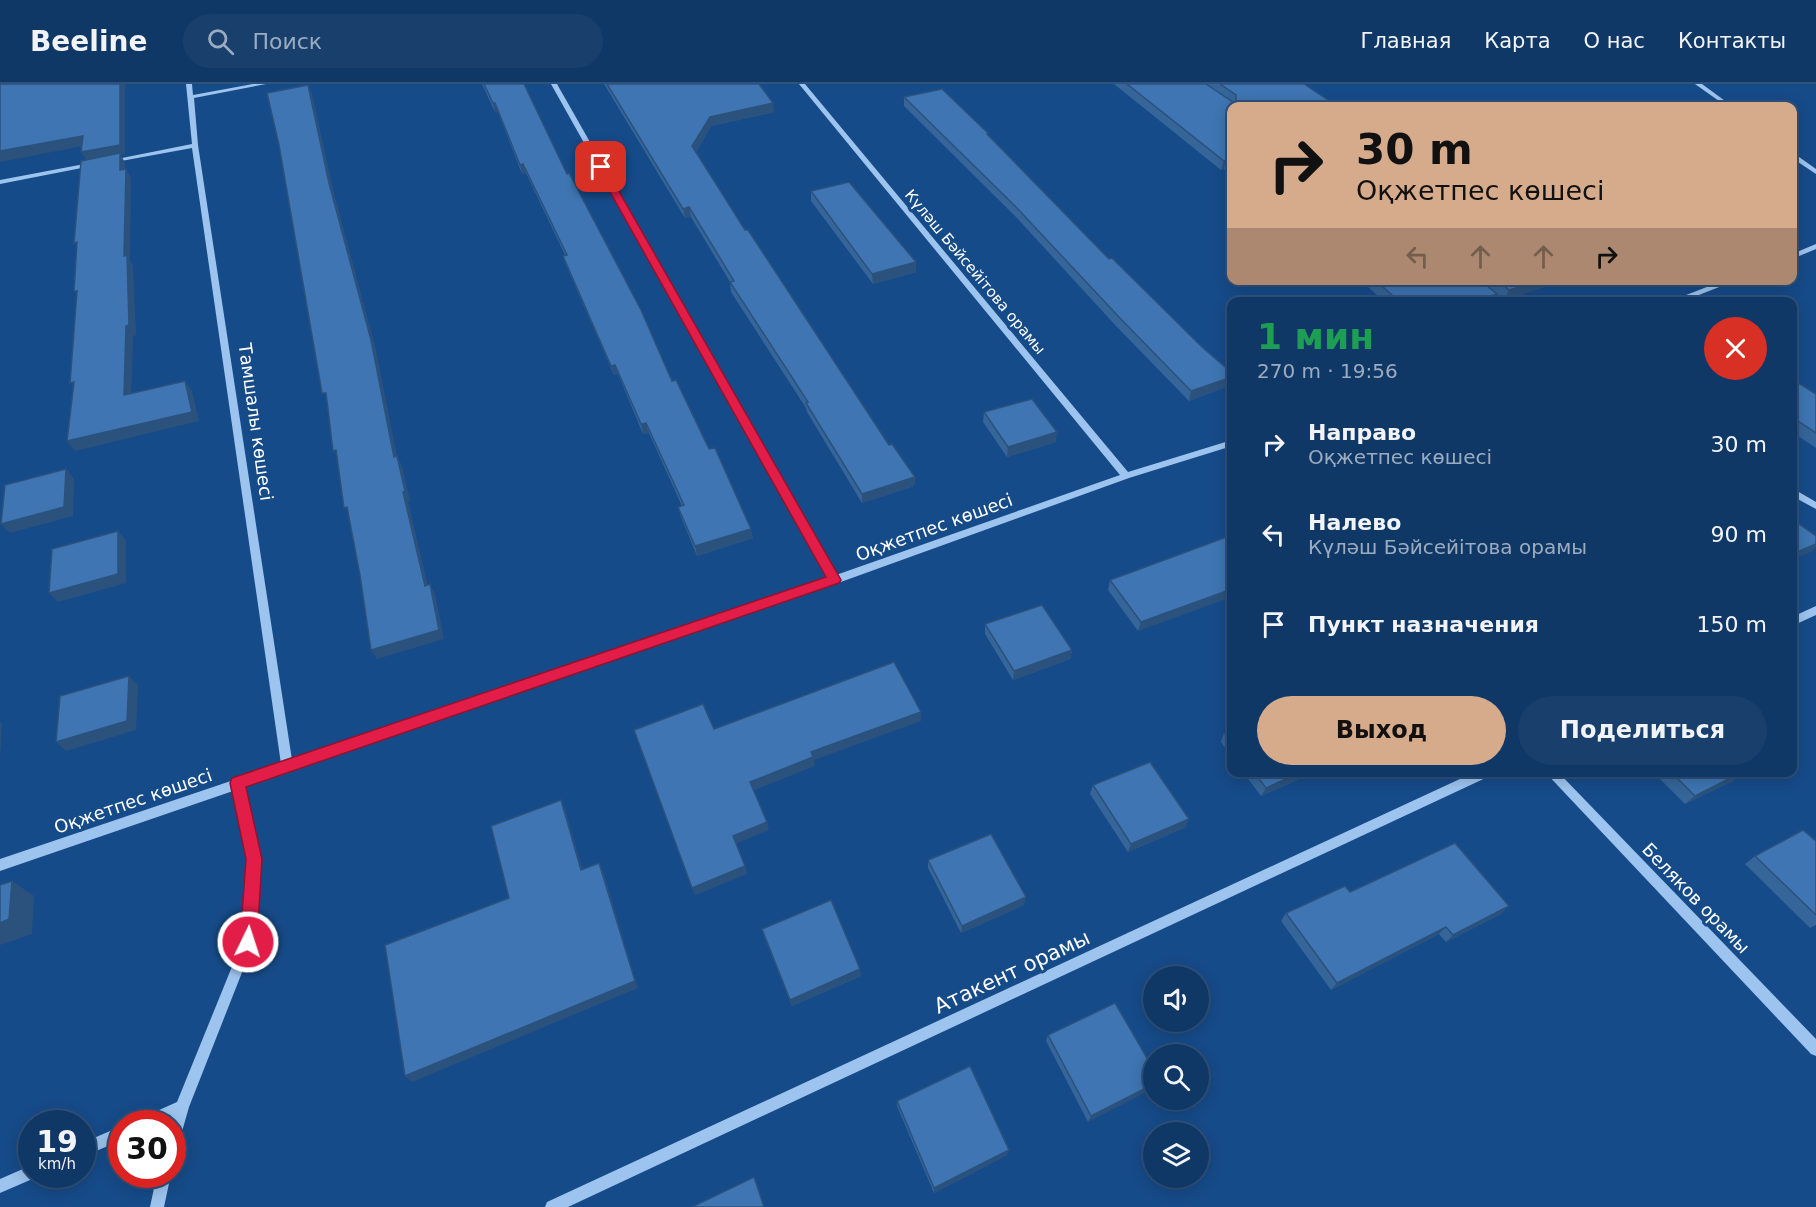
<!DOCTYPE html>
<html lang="ru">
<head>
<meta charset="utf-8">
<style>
  :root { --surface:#103867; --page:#193f6d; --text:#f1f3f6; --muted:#9cacc0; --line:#30527b; --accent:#d6ab8b }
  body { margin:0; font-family:"DejaVu Sans",sans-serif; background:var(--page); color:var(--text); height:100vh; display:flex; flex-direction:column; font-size:22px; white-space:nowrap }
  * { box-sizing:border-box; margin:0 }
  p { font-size:20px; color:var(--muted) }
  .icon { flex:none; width:33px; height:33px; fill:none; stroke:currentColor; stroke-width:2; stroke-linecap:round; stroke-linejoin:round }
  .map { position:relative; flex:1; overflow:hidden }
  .drawer { position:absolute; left:1227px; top:213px; width:570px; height:480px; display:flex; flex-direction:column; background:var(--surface); border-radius:12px; box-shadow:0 3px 15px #0003,0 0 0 2px var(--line) }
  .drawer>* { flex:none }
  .banner { position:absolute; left:1227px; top:18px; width:570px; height:183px; border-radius:12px; box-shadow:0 3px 15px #0003,0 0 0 2px var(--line); background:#d6ab8b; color:#111; overflow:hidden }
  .buttons { position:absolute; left:1143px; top:882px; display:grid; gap:12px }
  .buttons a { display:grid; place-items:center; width:66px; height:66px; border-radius:50%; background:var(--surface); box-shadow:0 3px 15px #0003,0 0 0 2px var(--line); font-size:30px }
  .speed { position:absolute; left:18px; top:1026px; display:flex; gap:12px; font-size:30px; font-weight:700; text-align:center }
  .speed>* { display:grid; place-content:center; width:78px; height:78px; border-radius:50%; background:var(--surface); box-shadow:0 3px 15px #0003,0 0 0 2px var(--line); line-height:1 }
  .speed small { font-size:15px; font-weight:400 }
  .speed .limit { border:9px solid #d22; background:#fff; color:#111 }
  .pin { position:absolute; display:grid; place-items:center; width:51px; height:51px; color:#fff; margin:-26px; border-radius:12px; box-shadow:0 3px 9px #0006 }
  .me { position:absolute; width:66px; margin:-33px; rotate:4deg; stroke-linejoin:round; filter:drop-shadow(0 0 4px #0008) }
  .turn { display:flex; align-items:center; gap:21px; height:126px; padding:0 30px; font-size:27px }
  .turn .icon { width:78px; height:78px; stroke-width:2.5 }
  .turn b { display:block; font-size:42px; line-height:51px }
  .lanes { display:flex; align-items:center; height:57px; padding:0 30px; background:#0003; justify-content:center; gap:30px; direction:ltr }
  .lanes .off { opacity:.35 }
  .round { display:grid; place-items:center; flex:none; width:63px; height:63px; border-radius:32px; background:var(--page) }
  .head { display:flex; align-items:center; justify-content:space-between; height:102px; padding:0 30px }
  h1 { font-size:36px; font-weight:600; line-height:45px; color:#1e9e55 }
  .button { display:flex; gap:12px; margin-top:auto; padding:12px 30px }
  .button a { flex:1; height:69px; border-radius:36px; background:var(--accent); color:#111; font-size:24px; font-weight:600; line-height:69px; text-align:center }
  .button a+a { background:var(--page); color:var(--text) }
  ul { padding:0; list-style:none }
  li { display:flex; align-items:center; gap:18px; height:90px; padding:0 30px }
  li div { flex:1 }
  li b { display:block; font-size:22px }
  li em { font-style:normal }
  header { display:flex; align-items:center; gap:36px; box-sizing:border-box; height:84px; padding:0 30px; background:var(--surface); border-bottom:2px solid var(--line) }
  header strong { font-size:28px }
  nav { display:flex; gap:33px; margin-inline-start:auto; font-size:21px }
  .search { width:420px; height:54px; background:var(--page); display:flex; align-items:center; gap:15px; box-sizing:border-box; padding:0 21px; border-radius:33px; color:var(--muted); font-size:22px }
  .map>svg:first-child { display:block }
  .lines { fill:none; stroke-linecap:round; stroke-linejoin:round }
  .minor { fill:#9dc4ee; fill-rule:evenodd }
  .wall { fill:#356599 }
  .shaded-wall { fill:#2b527d }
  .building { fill:#3e75b2; stroke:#2b527d; stroke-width:1.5 }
  .route { fill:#e11d48; stroke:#92132f; stroke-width:1.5 }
  .labels { text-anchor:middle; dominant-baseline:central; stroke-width:6; stroke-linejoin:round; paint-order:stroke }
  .far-street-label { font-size:15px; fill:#fff; stroke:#164b89 }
  .street-label { font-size:18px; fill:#fff; stroke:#164b89 }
  .near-street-label { font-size:21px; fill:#fff; stroke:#164b89 }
</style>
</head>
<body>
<header>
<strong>Beeline</strong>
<div class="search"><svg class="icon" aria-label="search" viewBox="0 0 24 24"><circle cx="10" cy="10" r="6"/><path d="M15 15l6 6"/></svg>Поиск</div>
<nav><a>Главная</a><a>Карта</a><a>О нас</a><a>Контакты</a></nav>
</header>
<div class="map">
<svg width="1816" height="1123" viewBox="0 0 1816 1123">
  <rect width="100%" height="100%" fill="#164b89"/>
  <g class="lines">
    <g class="minor">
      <polygon points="186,0 192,0 193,11 253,0 266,0 194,14 198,61 292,676 828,494 551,0 557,0 836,491 1120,391 799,0 805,0 1128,388 1232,356 1232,362 1129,394 838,499 244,703 260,775 254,858 189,1023 179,1058 177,1063 172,1065 172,1040 170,1040 172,1035 161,1040 137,1040 139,1035 177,1018 242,858 248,775 233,707 0,787 0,775 281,680 192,64 110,79 107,77 192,60"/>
      <polygon points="1695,0 1702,0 1732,22 1726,22"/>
      <polygon points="1792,68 1816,85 1816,90 1792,74"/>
      <polygon points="95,78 98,80 97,81 0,100 0,96"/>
      <polygon points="1816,160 1816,165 1792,175 1792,170"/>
      <polygon points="1467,196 1476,196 1503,218 1493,218"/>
      <polygon points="1725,196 1737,196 1681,218 1668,218"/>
      <polygon points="1792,404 1816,418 1816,425 1792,412"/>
      <polygon points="1816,522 1816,531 1792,542 1792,533"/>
      <polygon points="1475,688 1493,688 1492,691 568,1123 545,1123 547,1118"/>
      <polygon points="1545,688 1558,688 1816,955 1816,972 1811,970"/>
      <polygon points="122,1042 122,1056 82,1073 82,1059"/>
      <polygon points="32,1081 32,1090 38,1090 37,1093 0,1109 0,1095"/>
      <polygon points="157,1090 171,1090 164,1123 150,1123"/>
    </g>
  </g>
  <g class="wall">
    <polygon points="482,0 524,0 567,90 753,454 697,472 681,433 678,423 682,422 649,349 643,350 618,290 614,291 566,181 563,172 565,171 526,89 522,90 498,28 495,28"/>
    <polygon points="604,0 759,0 774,28 711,42 696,68 745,146 889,361 915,393 914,402 862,419 807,328 806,324 731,208 730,198 691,133 685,134"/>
    <polygon points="1114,0 1304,0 1232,22 1232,92 1224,85 1221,86"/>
    <polygon points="904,13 988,52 1231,301 1189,317 1116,242 1016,133 904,22"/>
    <polygon points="811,107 916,188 873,200 811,117"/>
    <polygon points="1360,196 1566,196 1504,216 1484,200 1493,218 1385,218"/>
    <polygon points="1792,295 1816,310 1816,364 1792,348"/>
    <polygon points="984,328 1056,358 1007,373 983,338"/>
    <polygon points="1232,451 1138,547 1108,506 1110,496"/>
    <polygon points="985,540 1072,566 1070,575 1013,596 985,550"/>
    <polygon points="1232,646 1232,673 1221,658 1224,649"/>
    <polygon points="1243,688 1316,688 1261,712"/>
    <polygon points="1653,688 1743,688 1733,697 1685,720"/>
    <polygon points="1093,701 1186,743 1128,768 1090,710"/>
    <polygon points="1816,757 1816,841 1810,844 1745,780 1755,772"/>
    <polygon points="928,776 1024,821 961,849 928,784"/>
    <polygon points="1350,808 1501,830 1446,858 1439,850 1331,906 1281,837 1286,829"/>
    <polygon points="762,845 861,892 792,922 764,852"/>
    <polygon points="1048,951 1154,986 1088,1038 1046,957"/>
    <polygon points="897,1017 1007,1071 934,1109 897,1022"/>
  </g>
  <g class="shaded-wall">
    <polygon points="120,0 125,0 125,70 121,71 125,79 126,91 126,85 131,94 130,177 133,181 136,251 133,252 131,321 124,311 124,172 87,77 81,68"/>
    <polygon points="308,1 312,10 334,109 376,266 399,383 394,373 329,99"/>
    <polygon points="493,19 495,19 498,28 495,28"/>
    <polygon points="773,19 774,28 711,42 694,71 692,62 710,33"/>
    <polygon points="83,52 88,61 0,78 0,67"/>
    <polygon points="1226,76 1224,85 1221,86 1224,77"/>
    <polygon points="523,80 526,89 522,90 520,81"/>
    <polygon points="689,123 691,133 685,134 683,125"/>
    <polygon points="916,178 916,188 873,200 872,190"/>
    <polygon points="1541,196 1566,196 1504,216 1509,206"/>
    <polygon points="1497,210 1493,218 1473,218"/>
    <polygon points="615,281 618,290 614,291 611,282"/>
    <polygon points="1232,293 1231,301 1189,317 1191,307"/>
    <polygon points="185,297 192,307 199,337 75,367 67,357"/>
    <polygon points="646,339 649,349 643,350 641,340"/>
    <polygon points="1057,348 1056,358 1007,373 1008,363"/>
    <polygon points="397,372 402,382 410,417 408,417 430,511 425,502 403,408"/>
    <polygon points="66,385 74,395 73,432 10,449 1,440"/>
    <polygon points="915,393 914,402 862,419 862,410"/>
    <polygon points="751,445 753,454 697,472 695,462"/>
    <polygon points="118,447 126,457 126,499 58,518 49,509"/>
    <polygon points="1816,460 1816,463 1813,467 1792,476 1792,470"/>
    <polygon points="430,500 435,510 444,555 377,575 371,566"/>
    <polygon points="1232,505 1232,513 1138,547 1141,538"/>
    <polygon points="1072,566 1070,575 1013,596 1014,587"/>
    <polygon points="129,592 138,601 136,646 66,667 56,658"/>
    <polygon points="921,628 921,637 814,676 815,682 752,707 750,698 811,668"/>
    <polygon points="0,638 2,640 0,674"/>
    <polygon points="1301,688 1316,688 1261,712 1266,704"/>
    <polygon points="1743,688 1733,697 1685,720 1695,712"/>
    <polygon points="561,716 565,725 585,794 581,786"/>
    <polygon points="1189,735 1186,743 1128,768 1131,760"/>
    <polygon points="767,738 769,746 735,760 733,752"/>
    <polygon points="599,779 603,787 638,904 412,998 405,992"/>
    <polygon points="745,782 747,790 695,811 692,804"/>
    <polygon points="12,797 34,812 32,850 0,861 0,839"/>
    <polygon points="1026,813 1024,821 961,849 962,842"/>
    <polygon points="1509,822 1501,830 1446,858 1453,851"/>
    <polygon points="1446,843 1439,850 1331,906 1337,899"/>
    <polygon points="860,885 861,892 792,922 790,916"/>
    <polygon points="1154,1000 1154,1004 1088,1038 1091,1032"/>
    <polygon points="1009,1066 1007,1071 934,1109 934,1104"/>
  </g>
  <g class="building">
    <polygon points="0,0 120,0 120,61 81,68 83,52 0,67"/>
    <polygon points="484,0 524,0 567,90 569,89 641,226 672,297 676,296 709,365 715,364 751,445 695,462 678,423 684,421 646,339 641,340 615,281 611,282 563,172 567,171 523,80 520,81 495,19 493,19"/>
    <polygon points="607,0 759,0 773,19 710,33 692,62 745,146 748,146 889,361 892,360 915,393 862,410 806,319 808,318 730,198 734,197 689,123 683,125"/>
    <polygon points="1127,0 1206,0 1236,20 1236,11 1220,0 1304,0 1337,22 1232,22 1232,80 1226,76 1224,77"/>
    <polygon points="308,1 329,99 371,256 394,373 397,372 405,407 403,408 425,502 430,500 439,546 371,566 360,491 347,423 344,424 336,366 333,367 326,309 322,309 279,61 267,9"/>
    <polygon points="942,5 988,49 987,50 1109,175 1112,174 1202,263 1232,289 1232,293 1191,307 1118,232 1016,123 904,13"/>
    <polygon points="120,69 120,86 126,85 124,172 127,171 129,241 126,242 124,311 185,297 192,328 67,357 74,298 70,299 77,207 74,207 77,158 74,159 81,77"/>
    <polygon points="849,98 916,178 872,190 811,107"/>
    <polygon points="1375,196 1480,196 1497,210 1473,218 1400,218"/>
    <polygon points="1497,196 1541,196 1509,206"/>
    <polygon points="1792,295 1816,310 1816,349 1792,333"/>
    <polygon points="1032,315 1057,348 1008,363 984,328"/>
    <polygon points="66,385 64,423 1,440 5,401"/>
    <polygon points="1792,435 1816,452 1816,460 1792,470"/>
    <polygon points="118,447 118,490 49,509 52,465"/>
    <polygon points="1232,451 1232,505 1141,538 1110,496"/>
    <polygon points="1042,521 1072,566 1014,587 985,540"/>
    <polygon points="894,578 921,628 811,668 813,673 750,698 767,738 733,752 745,782 692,804 634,646 703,620 714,645"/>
    <polygon points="129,592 127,637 56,658 60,612"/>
    <polygon points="1232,646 1232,659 1224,649"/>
    <polygon points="1150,678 1189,735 1131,760 1093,701"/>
    <polygon points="1254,688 1301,688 1266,704"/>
    <polygon points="1671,688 1742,688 1695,712"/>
    <polygon points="561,716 581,786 599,779 635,897 405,992 385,861 509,814 491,742"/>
    <polygon points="1803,746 1816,757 1816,831 1755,772"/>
    <polygon points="991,750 1026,813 962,842 928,776"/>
    <polygon points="1455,759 1509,822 1453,851 1446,843 1337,899 1286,829 1345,802 1350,808"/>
    <polygon points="12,797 9,835 0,839 0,801"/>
    <polygon points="831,816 860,885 790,916 762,845"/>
    <polygon points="1115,919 1154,986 1154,1000 1091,1032 1048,951"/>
    <polygon points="970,982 1009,1066 934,1104 897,1017"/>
    <polygon points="754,1093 764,1123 692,1123"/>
  </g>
  <polygon class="route" points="601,80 605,83 841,496 839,499 246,703 262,775 257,858 254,863 248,866 242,863 240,858 246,775 230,699 232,694 826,493 596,83"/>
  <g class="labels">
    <g class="far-street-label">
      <text transform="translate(975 188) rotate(50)">Күләш Бәйсейітова орамы</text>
    </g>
    <g class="street-label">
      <text transform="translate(256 338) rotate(82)">Тамшалы көшесі</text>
      <text transform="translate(934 443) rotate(-20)">Оқжетпес көшесі</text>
      <text transform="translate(133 717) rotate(-19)">Оқжетпес көшесі</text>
      <text transform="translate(1696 814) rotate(46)">Беляков орамы</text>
    </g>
    <g class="near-street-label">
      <text transform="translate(1012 888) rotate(-25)">Атакент орамы</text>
    </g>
  </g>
</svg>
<div class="buttons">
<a><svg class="icon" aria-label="sound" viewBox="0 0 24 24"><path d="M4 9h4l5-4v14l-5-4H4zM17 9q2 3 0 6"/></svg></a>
<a><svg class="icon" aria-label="search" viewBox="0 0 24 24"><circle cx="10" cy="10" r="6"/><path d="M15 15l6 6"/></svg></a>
<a><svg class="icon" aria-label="layers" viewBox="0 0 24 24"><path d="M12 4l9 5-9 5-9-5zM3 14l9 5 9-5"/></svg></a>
</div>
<div class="speed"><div>19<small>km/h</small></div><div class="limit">30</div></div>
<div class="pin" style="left:601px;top:83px;background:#d93025"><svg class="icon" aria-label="arrive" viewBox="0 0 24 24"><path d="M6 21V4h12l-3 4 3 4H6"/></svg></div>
<svg class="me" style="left:248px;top:858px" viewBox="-20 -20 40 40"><circle r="17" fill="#e11d48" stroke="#fff" stroke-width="3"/><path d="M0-11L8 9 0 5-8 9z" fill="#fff"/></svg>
<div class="banner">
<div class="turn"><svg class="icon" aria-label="right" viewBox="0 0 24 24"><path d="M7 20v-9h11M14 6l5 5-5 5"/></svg><div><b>30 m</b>Оқжетпес көшесі</div></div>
<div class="lanes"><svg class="icon off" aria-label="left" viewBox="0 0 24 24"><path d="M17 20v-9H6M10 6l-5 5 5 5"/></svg><svg class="icon off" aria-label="ahead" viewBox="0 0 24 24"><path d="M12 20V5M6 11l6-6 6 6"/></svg><svg class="icon off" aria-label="ahead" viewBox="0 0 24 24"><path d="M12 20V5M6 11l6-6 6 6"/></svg><svg class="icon" aria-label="right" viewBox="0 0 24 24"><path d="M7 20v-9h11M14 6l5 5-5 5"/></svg></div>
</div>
<section class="drawer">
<div class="head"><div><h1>1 мин</h1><p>270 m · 19:56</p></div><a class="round" style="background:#d93025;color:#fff"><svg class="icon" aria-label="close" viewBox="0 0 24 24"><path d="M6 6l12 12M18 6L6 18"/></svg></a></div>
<ul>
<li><svg class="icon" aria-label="right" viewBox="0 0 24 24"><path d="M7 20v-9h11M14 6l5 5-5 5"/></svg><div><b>Направо</b><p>Оқжетпес көшесі</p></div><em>30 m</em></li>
<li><svg class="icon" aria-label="left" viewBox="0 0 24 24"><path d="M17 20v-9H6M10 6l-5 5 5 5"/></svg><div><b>Налево</b><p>Күләш Бәйсейітова орамы</p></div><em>90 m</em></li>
<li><svg class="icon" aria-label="arrive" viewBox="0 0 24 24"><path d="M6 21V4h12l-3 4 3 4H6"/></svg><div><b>Пункт назначения</b></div><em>150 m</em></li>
</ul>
<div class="button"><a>Выход</a><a>Поделиться</a></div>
</section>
</div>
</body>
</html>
